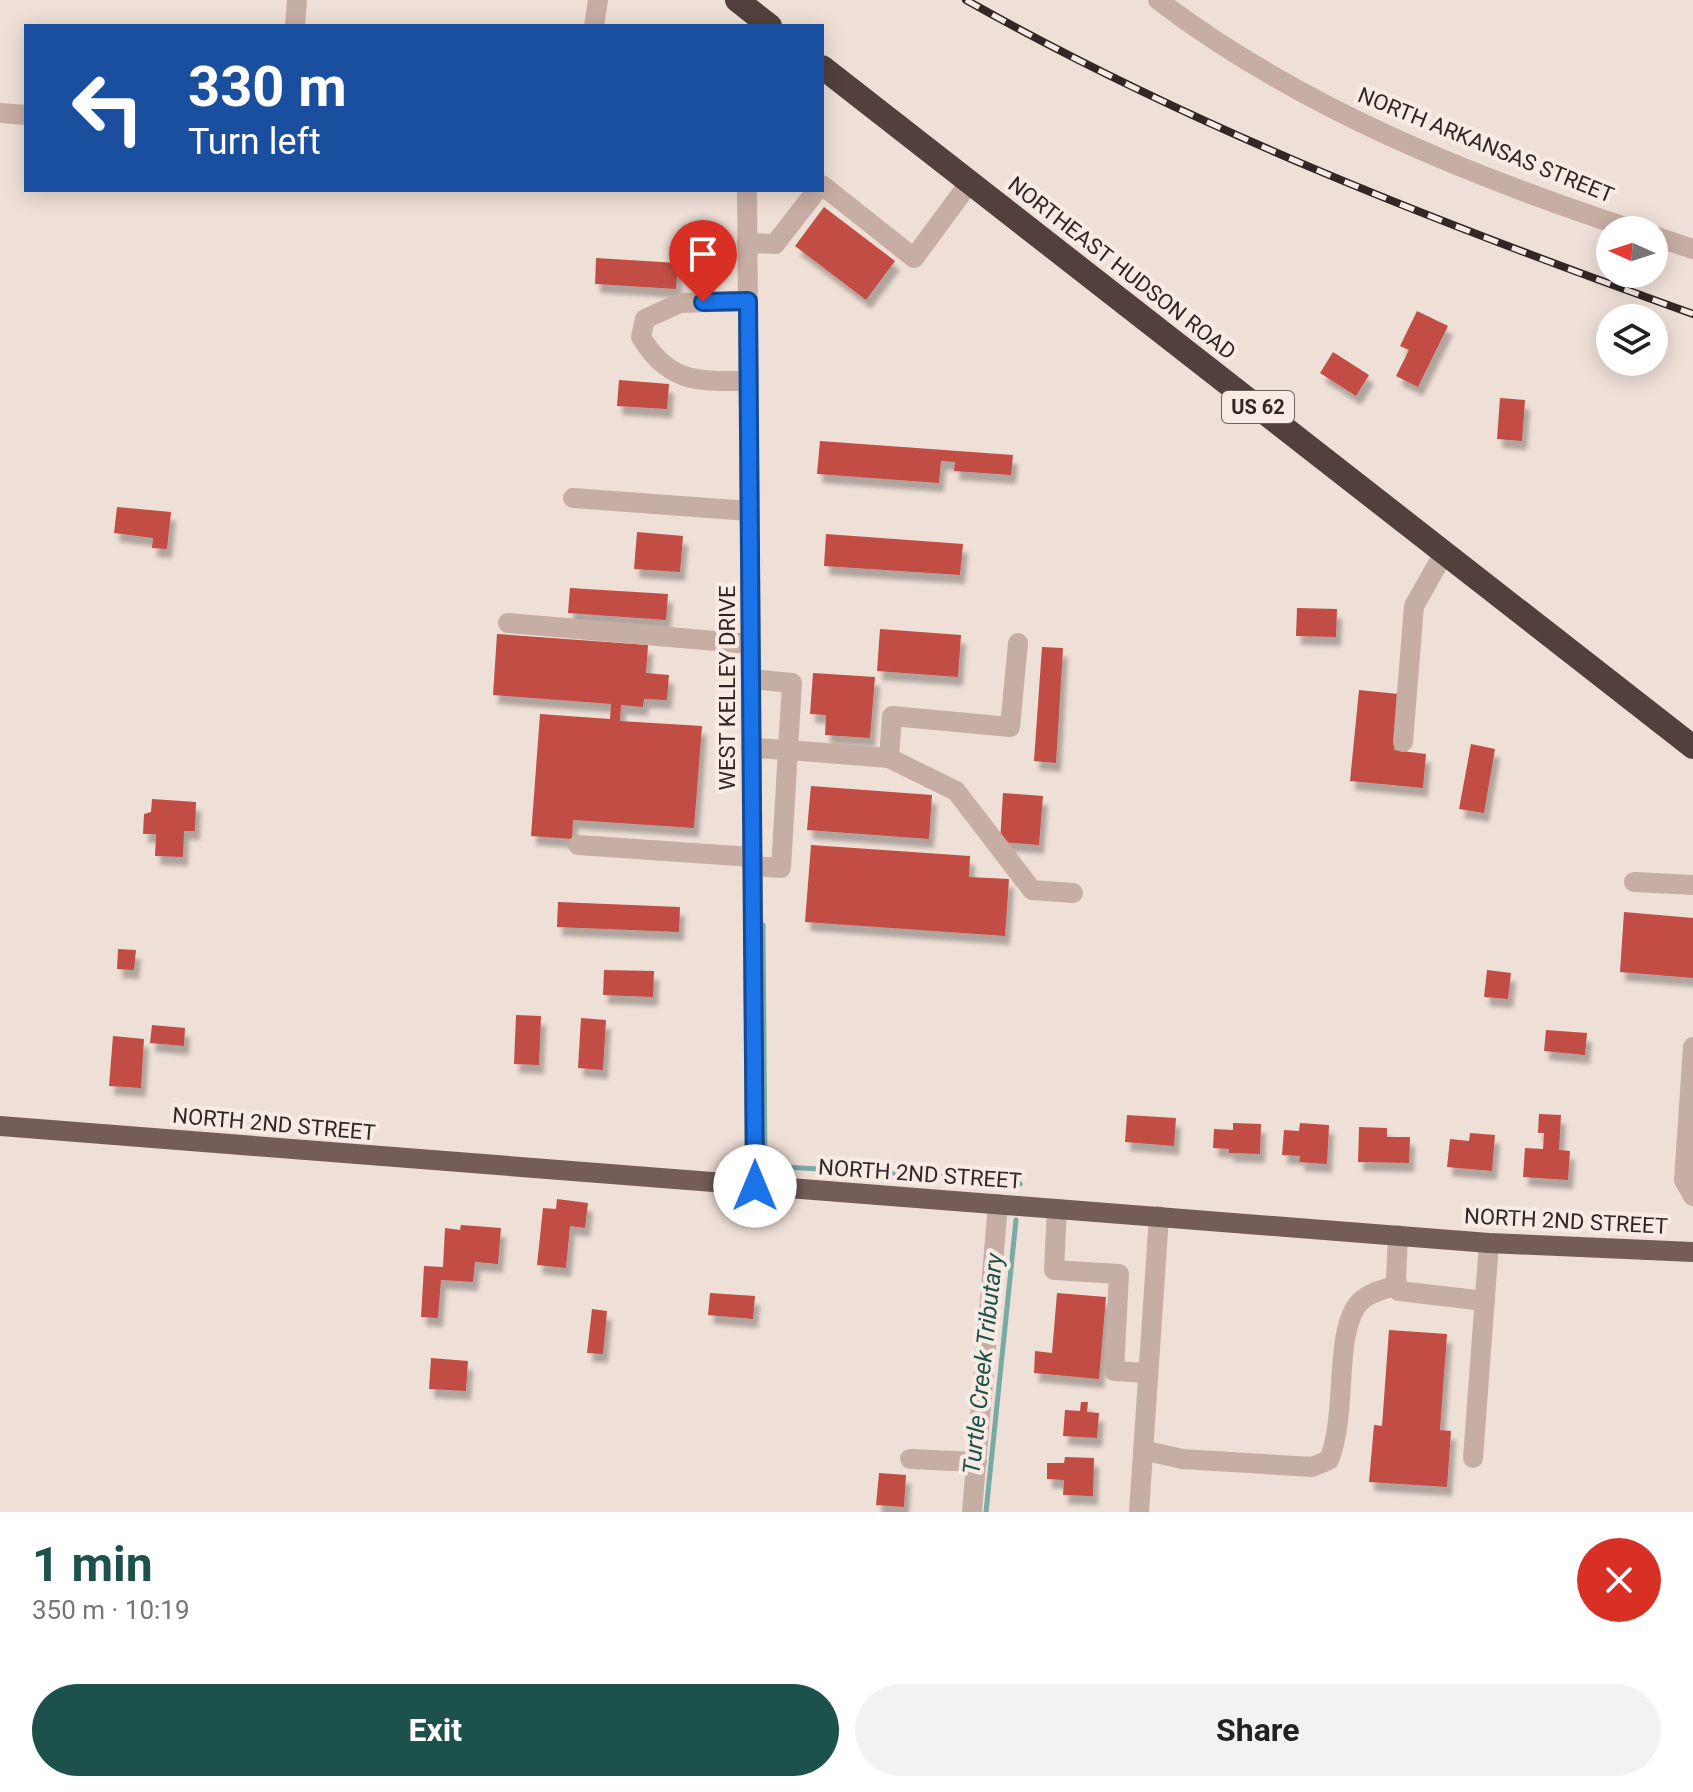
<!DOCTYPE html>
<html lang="en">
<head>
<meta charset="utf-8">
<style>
  :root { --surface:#fff; --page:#f2f2f2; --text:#222; --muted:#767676; --accent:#1d524c }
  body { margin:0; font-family:Roboto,sans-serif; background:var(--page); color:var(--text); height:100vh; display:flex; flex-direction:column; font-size:30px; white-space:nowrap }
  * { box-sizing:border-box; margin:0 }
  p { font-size:26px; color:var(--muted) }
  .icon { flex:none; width:44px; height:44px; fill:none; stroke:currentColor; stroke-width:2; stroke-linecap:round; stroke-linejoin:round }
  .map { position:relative; height:1512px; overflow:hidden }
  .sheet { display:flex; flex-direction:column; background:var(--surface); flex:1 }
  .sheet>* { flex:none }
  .guide { position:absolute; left:24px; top:24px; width:800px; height:168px; border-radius:0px; box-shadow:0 4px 20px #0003; background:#1a4fa0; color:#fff; overflow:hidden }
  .needle { width:52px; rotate:273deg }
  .tools { position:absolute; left:1596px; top:216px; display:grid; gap:16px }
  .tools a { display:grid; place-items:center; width:72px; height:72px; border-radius:50%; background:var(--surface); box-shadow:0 4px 20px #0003; font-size:40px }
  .pin { position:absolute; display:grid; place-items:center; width:68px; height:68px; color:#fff; margin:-82px -34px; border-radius:50% 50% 50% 0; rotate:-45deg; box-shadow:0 0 8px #0007 }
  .pin .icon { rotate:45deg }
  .me { position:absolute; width:88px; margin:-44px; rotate:0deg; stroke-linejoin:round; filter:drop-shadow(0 0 6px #0008) }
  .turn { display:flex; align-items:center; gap:28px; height:168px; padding:0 32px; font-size:36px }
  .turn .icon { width:104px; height:104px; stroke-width:2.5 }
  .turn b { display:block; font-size:56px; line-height:68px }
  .round { display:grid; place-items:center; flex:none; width:84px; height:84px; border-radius:42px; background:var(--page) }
  .summary { display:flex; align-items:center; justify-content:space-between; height:136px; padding:0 32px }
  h1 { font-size:48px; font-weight:700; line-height:60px; color:var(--accent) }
  .button { display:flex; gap:16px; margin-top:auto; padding:16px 32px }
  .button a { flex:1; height:92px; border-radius:48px; background:var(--accent); color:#fff; font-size:32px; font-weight:700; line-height:92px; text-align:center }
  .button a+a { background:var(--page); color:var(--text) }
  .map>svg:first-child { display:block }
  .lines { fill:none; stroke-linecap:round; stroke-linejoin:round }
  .stream { stroke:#78aba5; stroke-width:5 }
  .building { fill:#c14d44; filter:url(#shadow) }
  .minor { stroke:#c7aea4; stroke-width:20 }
  .major { stroke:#745c57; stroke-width:20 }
  .highway { stroke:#53403d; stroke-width:24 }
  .rail-casing { stroke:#322725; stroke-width:8 }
  .rail { stroke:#f8ebe3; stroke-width:5; stroke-dasharray:15; stroke-linecap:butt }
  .route-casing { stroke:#114b97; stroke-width:20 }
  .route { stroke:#1a73e8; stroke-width:14 }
  .labels { text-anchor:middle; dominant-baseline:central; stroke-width:8; stroke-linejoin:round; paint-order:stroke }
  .shield { fill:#f8ebe3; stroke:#6d625e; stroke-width:2 }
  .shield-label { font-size:20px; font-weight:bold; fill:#322725 }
  .street-label { font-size:22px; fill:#322725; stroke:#f8ebe3 }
  .water-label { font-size:24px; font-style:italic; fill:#1d524c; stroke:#f8ebe3 }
</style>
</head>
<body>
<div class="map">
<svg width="1693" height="1512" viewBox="0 0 1693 1512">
  <defs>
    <filter id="shadow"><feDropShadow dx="5" dy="9" stdDeviation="2" flood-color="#0004"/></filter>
  </defs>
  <rect width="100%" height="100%" fill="#efe0d7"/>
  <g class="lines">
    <g class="stream">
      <polyline points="763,925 765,1166 1016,1180 1020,1184"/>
      <polyline points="986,1512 1016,1220"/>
    </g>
  </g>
  <g class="building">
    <polygon points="824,207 895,261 866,300 795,246"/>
    <polygon points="596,258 678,263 676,289 595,284"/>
    <polygon points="1417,311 1448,326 1418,387 1396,376 1409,350 1400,346"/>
    <polygon points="1333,352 1369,375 1356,396 1320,373"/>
    <polygon points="619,380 669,384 667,409 617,406"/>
    <polygon points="1500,398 1525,400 1522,441 1497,439"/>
    <polygon points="820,441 1013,455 1011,475 954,471 955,462 941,461 939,483 817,474"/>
    <polygon points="117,507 171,512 167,549 152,548 153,538 114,533"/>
    <polygon points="637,532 683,536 680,572 634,569"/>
    <polygon points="826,534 963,544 960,575 824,566"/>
    <polygon points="570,588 668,594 666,620 568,613"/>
    <polygon points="1297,608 1337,609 1336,637 1296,636"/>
    <polygon points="880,629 961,635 958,677 877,671"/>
    <polygon points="497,634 648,645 646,673 669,675 667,700 644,699 643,707 621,705 620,721 702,726 694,828 573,820 572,839 531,836 540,714 610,719 611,704 493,695"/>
    <polygon points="1042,647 1063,648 1056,763 1034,761"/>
    <polygon points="813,673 875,677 870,738 825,735 826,715 810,714"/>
    <polygon points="1359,690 1399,694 1394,750 1426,754 1423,788 1350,781"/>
    <polygon points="1471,744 1495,749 1484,813 1459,809"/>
    <polygon points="811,786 932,795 929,839 807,830"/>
    <polygon points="1003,793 1043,796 1039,845 1000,842"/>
    <polygon points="152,799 196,802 195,831 184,831 183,857 155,856 156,834 143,834 144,814 151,812"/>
    <polygon points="811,845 970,856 969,877 1009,879 1005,936 805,922"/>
    <polygon points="558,902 680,907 679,932 557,927"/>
    <polygon points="1624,912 1693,918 1693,978 1620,972"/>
    <polygon points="118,949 136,950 134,970 117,969"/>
    <polygon points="604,970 654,971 653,997 603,995"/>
    <polygon points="1487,970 1511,973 1508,999 1484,997"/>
    <polygon points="516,1015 541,1016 539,1065 514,1064"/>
    <polygon points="581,1018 606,1020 603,1070 578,1068"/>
    <polygon points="152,1025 185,1028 184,1046 150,1043"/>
    <polygon points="1546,1030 1587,1033 1585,1055 1544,1051"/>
    <polygon points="113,1036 144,1039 141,1088 109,1086"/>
    <polygon points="1539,1114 1561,1115 1559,1150 1570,1151 1568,1180 1523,1177 1525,1148 1543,1149 1544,1133 1538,1133"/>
    <polygon points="1127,1115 1176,1118 1174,1146 1125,1142"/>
    <polygon points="1233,1123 1261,1124 1260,1154 1229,1153 1229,1149 1213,1148 1214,1129 1233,1130"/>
    <polygon points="1300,1123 1329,1125 1327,1164 1299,1162 1300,1156 1282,1155 1284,1130 1299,1131"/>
    <polygon points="1359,1127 1387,1128 1387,1137 1410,1137 1409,1163 1358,1162"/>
    <polygon points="1470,1133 1495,1135 1492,1171 1447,1167 1450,1139 1469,1141"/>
    <polygon points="557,1199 588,1203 585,1228 570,1226 566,1268 537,1265 543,1208 556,1209"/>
    <polygon points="461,1225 501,1228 498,1264 475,1262 473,1282 441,1280 438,1318 421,1317 424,1266 443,1267 445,1228 460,1230"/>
    <polygon points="710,1293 755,1296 753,1319 708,1315"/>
    <polygon points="1057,1293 1106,1297 1099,1379 1034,1373 1035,1351 1052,1353"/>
    <polygon points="592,1309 607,1311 603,1354 587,1353"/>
    <polygon points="1389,1330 1447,1334 1440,1430 1451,1431 1447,1487 1369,1482 1374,1425 1382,1426"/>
    <polygon points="431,1358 468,1361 466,1391 429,1389"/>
    <polygon points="1081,1402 1088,1402 1087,1412 1099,1413 1097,1438 1063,1436 1065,1410 1080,1411"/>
    <polygon points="1065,1457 1094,1458 1093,1496 1063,1495 1064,1480 1047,1479 1047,1463 1064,1463"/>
    <polygon points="879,1473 906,1475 904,1507 876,1505"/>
  </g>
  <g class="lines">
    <g class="minor">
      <path d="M1158 0C1299 107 1467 175 1634 230"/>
      <polyline points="295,26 297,0"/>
      <polyline points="594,26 598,0"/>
      <polyline points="0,113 26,115"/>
      <polyline points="822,185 914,258 970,182"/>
      <polyline points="747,190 755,1186"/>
      <polyline points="1654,236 1693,249"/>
      <polyline points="747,243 775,244 817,190"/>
      <path d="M748 301 680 303 645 319 641 337C669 384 699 381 748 381"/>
      <polyline points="573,498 749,511"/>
      <polyline points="508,623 750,644"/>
      <polyline points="751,679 792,683 788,750 889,758 892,716 1010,727 1018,643"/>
      <polyline points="1403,742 1414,606 1444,553"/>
      <polyline points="751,748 788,750 781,868 752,866"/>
      <polyline points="889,758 956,791 1032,890 1073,893"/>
      <polyline points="578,845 752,857"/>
      <polyline points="1634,882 1693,885"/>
      <polyline points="1693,1047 1684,1180 1693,1196"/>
      <polyline points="1057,1209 1054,1270 1119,1274 1114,1371 1148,1373"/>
      <polyline points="1398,1235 1396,1279 1399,1291 1485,1301"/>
      <path d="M1143 1450 1182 1459 1312 1467 1329 1460C1347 1415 1335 1346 1354 1310 1362 1294 1381 1290 1396 1286"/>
      <polyline points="1473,1458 1489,1243"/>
      <polyline points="910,1459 977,1462"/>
      <polyline points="972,1512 998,1204"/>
      <polyline points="1139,1512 1159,1216"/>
    </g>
    <polyline class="major" points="0,1126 1489,1243 1693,1252"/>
    <g class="highway">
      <polyline points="737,0 770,26"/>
      <polyline points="822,67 1693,747"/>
    </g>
    <g class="rail-casing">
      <path id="rail" d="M966 0C1197 130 1444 225 1693 314"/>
    </g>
    <use href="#rail" class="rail"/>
  </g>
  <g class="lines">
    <g class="route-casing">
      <polyline id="route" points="703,302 748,301 755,1186"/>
    </g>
    <use href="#route" class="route"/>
  </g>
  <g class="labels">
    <rect class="shield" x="1222" y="391" width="72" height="32" rx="6"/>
    <g class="shield-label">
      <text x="1258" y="407">US 62</text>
    </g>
    <g class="street-label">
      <text transform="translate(1486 145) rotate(22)">NORTH ARKANSAS STREET</text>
      <text transform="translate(1122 268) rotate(38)">NORTHEAST HUDSON ROAD</text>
      <text transform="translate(727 688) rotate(-90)">WEST KELLEY DRIVE</text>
      <text transform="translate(274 1124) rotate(5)">NORTH 2ND STREET</text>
      <text transform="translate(920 1174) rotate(4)">NORTH 2ND STREET</text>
      <text transform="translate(1566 1221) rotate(3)">NORTH 2ND STREET</text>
    </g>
    <g class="water-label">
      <text transform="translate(983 1364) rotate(-84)">Turtle Creek Tributary</text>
    </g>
  </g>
</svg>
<div class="tools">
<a><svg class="needle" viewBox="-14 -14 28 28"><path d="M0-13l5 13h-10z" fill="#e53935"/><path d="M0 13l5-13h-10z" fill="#767676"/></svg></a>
<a><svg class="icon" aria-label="layers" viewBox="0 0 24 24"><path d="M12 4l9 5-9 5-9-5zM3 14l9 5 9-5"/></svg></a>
</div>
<div class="pin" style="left:703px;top:302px;background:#d93025"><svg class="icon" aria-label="arrive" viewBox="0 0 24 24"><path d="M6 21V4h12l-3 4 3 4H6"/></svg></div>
<svg class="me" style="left:755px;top:1186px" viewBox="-20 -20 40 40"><circle r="19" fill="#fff"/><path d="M0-13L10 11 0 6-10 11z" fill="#1a73e8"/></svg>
<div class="guide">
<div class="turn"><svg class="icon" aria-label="left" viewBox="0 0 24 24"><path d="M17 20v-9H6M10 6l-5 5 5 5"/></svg><div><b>330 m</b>Turn left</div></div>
</div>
</div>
<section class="sheet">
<div class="summary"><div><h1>1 min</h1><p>350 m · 10:19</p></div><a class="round" style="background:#d93025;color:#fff"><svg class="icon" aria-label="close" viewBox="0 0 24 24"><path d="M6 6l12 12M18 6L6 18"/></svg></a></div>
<div class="button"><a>Exit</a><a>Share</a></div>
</section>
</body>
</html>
